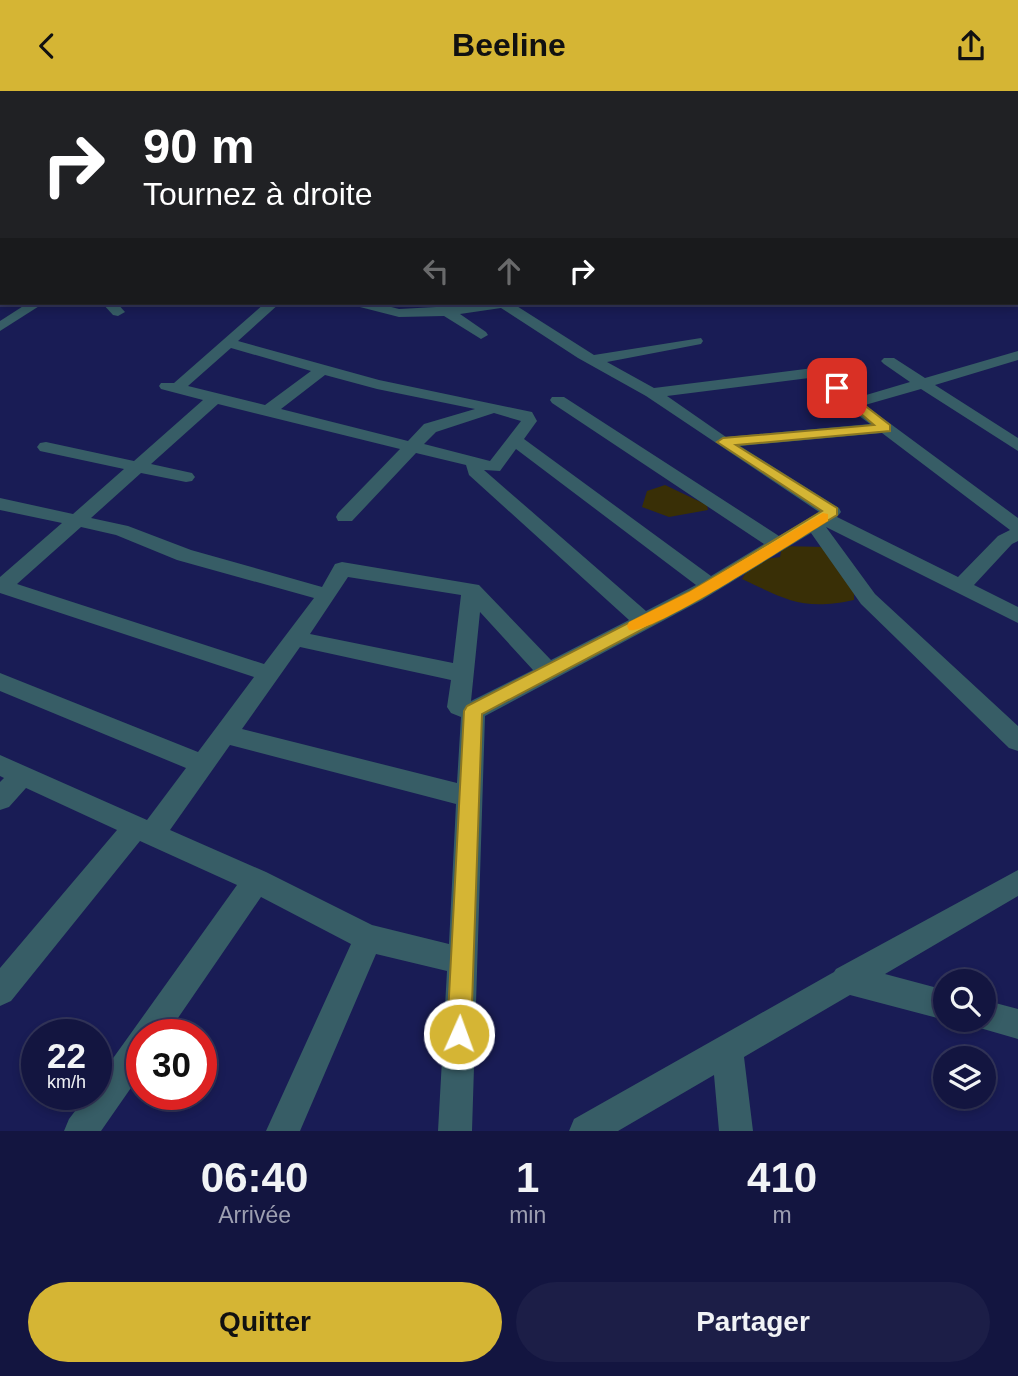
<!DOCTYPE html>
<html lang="fr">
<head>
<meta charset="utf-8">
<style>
  :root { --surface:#131540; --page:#1c1e47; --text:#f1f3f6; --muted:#9d9fb1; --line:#323459; --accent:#d5b534 }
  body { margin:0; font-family:Helvetica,sans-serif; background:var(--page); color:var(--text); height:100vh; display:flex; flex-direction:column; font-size:26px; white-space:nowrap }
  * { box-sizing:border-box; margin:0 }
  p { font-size:23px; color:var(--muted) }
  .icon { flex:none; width:38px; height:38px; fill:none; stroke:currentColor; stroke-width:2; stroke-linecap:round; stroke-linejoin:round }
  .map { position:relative; height:1040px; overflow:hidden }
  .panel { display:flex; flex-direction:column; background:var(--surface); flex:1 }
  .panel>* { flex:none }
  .hud { position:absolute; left:0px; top:0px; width:1018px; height:214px; box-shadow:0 4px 10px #0003,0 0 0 2px var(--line); background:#202124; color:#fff; overflow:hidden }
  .buttons { position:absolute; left:933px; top:878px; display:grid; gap:14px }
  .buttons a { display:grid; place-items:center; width:63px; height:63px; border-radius:50%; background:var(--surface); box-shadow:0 4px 10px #0003,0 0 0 2px var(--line); font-size:35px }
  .speed { position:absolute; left:21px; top:928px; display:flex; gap:14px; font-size:35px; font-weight:700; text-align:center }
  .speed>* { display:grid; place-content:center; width:91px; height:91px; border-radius:50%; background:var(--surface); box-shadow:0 4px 10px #0003,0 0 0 2px var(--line); line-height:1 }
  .speed small { font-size:18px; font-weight:400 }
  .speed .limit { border:10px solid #d22; background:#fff; color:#111 }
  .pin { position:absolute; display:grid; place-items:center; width:60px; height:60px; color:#fff; margin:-30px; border-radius:14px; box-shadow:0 4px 10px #0006 }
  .me { position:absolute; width:77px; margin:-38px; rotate:2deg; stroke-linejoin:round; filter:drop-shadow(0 0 5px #0008) }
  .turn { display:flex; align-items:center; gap:24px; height:147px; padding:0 28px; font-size:32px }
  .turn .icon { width:91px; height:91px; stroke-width:2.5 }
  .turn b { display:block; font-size:49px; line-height:60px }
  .lanes { display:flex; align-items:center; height:66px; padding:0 28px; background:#0003; justify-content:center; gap:35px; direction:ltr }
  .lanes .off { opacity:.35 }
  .eta { display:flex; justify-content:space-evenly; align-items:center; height:119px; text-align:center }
  .eta b { font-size:42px; font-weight:800; line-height:49px }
  .cta { display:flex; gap:14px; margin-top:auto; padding:14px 28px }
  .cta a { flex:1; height:80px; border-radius:42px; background:var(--accent); color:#111; font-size:28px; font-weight:800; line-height:80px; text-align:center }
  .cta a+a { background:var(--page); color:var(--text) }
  header { display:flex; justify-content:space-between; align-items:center; height:91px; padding:0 28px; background:var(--accent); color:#111; font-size:32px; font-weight:800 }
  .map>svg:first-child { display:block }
  .green { fill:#392f06 }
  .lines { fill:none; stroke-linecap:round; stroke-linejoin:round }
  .minor { fill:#375d66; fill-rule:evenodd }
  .major { fill:#3e95a7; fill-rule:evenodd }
  .route { fill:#d5b534; stroke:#8a7622; stroke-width:2 }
  .slow { fill:#f59e0b }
</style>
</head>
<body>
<header><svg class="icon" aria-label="back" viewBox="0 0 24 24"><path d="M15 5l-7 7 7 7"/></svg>Beeline<svg class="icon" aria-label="share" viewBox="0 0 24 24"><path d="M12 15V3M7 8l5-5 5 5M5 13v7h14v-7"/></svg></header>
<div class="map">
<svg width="1018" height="1040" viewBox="0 0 1018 1040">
  <rect width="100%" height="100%" fill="#191c55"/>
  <g class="green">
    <polygon points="665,394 707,414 708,419 669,426 642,416 647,400"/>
    <path d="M782 455 825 456 854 495V509C803 520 787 509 742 488L752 470 780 466Z"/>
  </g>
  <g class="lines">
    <g class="minor">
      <polygon points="0,0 47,0 0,4"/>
      <polygon points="74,0 112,0 113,2 75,2"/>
      <polygon points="235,0 247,0 248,2 236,2"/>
      <polygon points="461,0 469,0 470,2 461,2"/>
      <polygon points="513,0 521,0 522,2 513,2"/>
      <polygon points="554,0 570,0 553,2"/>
      <polygon points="645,0 657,0 658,2 646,2"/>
      <polygon points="794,0 804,0 805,2 795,2"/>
      <polygon points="883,0 893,0 894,2 884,2"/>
      <polygon points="934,0 944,0 945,2 935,2"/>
      <polygon points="1011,0 1018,0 1018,5 1017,2"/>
      <rect x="1017" y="23" width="1" height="6"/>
      <rect x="0" y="62" width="2" height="6"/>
      <rect x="1017" y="62" width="1" height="6"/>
      <rect x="1017" y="138" width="1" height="8"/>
      <polygon points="2,144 2,152 0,153 0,145"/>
      <polygon points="0,160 2,161 2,169 0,168"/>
      <polygon points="0,206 2,212 7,213 0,214"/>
      <polygon points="28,212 44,212 0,240 0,230"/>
      <polygon points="102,212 117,212 125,221 118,225 113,224"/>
      <path d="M265 212H280L238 250 379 289 532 321 537 330 524 348 711 485 764 453 552 312 550 309 552 306H564L779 445 819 421 646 305 578 267 501 217 460 223 486 241 488 244 481 248 444 225 399 226 356 215 354 212H376L399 218 512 212 594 264 701 247 703 250 701 253 607 271 654 297 821 276 826 278 856 307 910 291 884 273 881 270 884 267H894L925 287 1018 260V269L935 294 1018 347V360L921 298 865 314 1018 427V450L1012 453 974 494 1018 516V532L826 436 875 503 1018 635V660L1009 657 861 513 811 442 702 509 485 625 472 1040H438L447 880 376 863 300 1040H266L351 853 261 806 167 943H142V981L101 1040H64L69 1028 88 1003H96V991L237 794 140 750 11 910 0 915V877L117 739 26 697 9 716 0 719V691L4 687 0 685V664L147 729 186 677 0 600V582L198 661 254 586 0 502V486L62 432 0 419V407L73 423 124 378 40 360 37 356 40 352 46 351 134 370 203 309 161 298 159 295 161 292H174ZM231 257 311 280 265 314 188 295ZM325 284 377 298 475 318 424 333 408 350 281 318ZM817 286 847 316 870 333 726 346 667 305ZM218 313 400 358 338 422 336 426 338 430H352L416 362 466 374 469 384 629 529 551 569 479 494 342 471 335 473 322 496 191 459 128 435 91 427 141 382 186 391 192 390 195 386 192 382 151 373ZM494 322 521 330 490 370 424 353 436 341ZM882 342 1010 439 998 445 958 486 837 426 841 421 839 417 740 355ZM516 358 696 494 646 520 484 379 500 380ZM81 436 116 444 177 469 314 507 264 573 17 493ZM348 486 461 504 453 572 310 543ZM480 521 533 579 471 610ZM300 556 451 589 447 616 451 622 461 626 457 692 242 638ZM230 654 456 713 449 853 372 834 266 781 170 739Z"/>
      <polygon points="1018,779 1018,805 885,883 945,899 945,929 850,904 744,966 753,1040 719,1040 714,984 618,1040 569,1040 574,1028 834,881 836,878"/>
      <polygon points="984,909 1018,918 1018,948 973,935 971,929 984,929"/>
    </g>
    <g class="major">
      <polygon points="181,0 195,0 180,2"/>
      <rect x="0" y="42" width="2" height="6"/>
    </g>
  </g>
  <polygon class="route" points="837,293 890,334 890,340 736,354 837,417 837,424 700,508 482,623 471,943 467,951 459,954 451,951 447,943 464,620 467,615 689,501 822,420 717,351 723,347 874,334 833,299 831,297"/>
  <path class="slow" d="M823 422 828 423V430C800 447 650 545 629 539L627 535 629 531 689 501Z"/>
</svg>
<div class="buttons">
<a><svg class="icon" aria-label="search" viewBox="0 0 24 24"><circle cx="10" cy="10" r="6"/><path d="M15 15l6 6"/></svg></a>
<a><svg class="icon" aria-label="layers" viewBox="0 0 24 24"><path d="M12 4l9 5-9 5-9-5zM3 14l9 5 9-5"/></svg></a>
</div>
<div class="speed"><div>22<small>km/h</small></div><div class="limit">30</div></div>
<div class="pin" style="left:837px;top:297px;background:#d93025"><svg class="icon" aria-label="arrive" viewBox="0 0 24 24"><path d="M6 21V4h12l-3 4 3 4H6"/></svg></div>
<svg class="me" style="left:459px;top:943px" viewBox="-20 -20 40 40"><circle r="17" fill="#d5b534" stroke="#fff" stroke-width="3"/><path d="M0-11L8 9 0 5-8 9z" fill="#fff"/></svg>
<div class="hud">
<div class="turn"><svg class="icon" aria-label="right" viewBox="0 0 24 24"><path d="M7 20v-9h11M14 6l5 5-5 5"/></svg><div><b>90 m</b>Tournez à droite</div></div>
<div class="lanes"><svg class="icon off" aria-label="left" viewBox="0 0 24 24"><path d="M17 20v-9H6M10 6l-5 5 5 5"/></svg><svg class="icon off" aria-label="ahead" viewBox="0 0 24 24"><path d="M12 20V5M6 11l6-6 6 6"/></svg><svg class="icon" aria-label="right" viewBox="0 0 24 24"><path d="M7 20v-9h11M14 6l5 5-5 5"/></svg></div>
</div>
</div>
<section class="panel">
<div class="eta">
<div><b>06:40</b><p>Arrivée</p></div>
<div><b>1</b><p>min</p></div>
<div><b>410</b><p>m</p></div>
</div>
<div class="cta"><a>Quitter</a><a>Partager</a></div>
</section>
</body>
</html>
